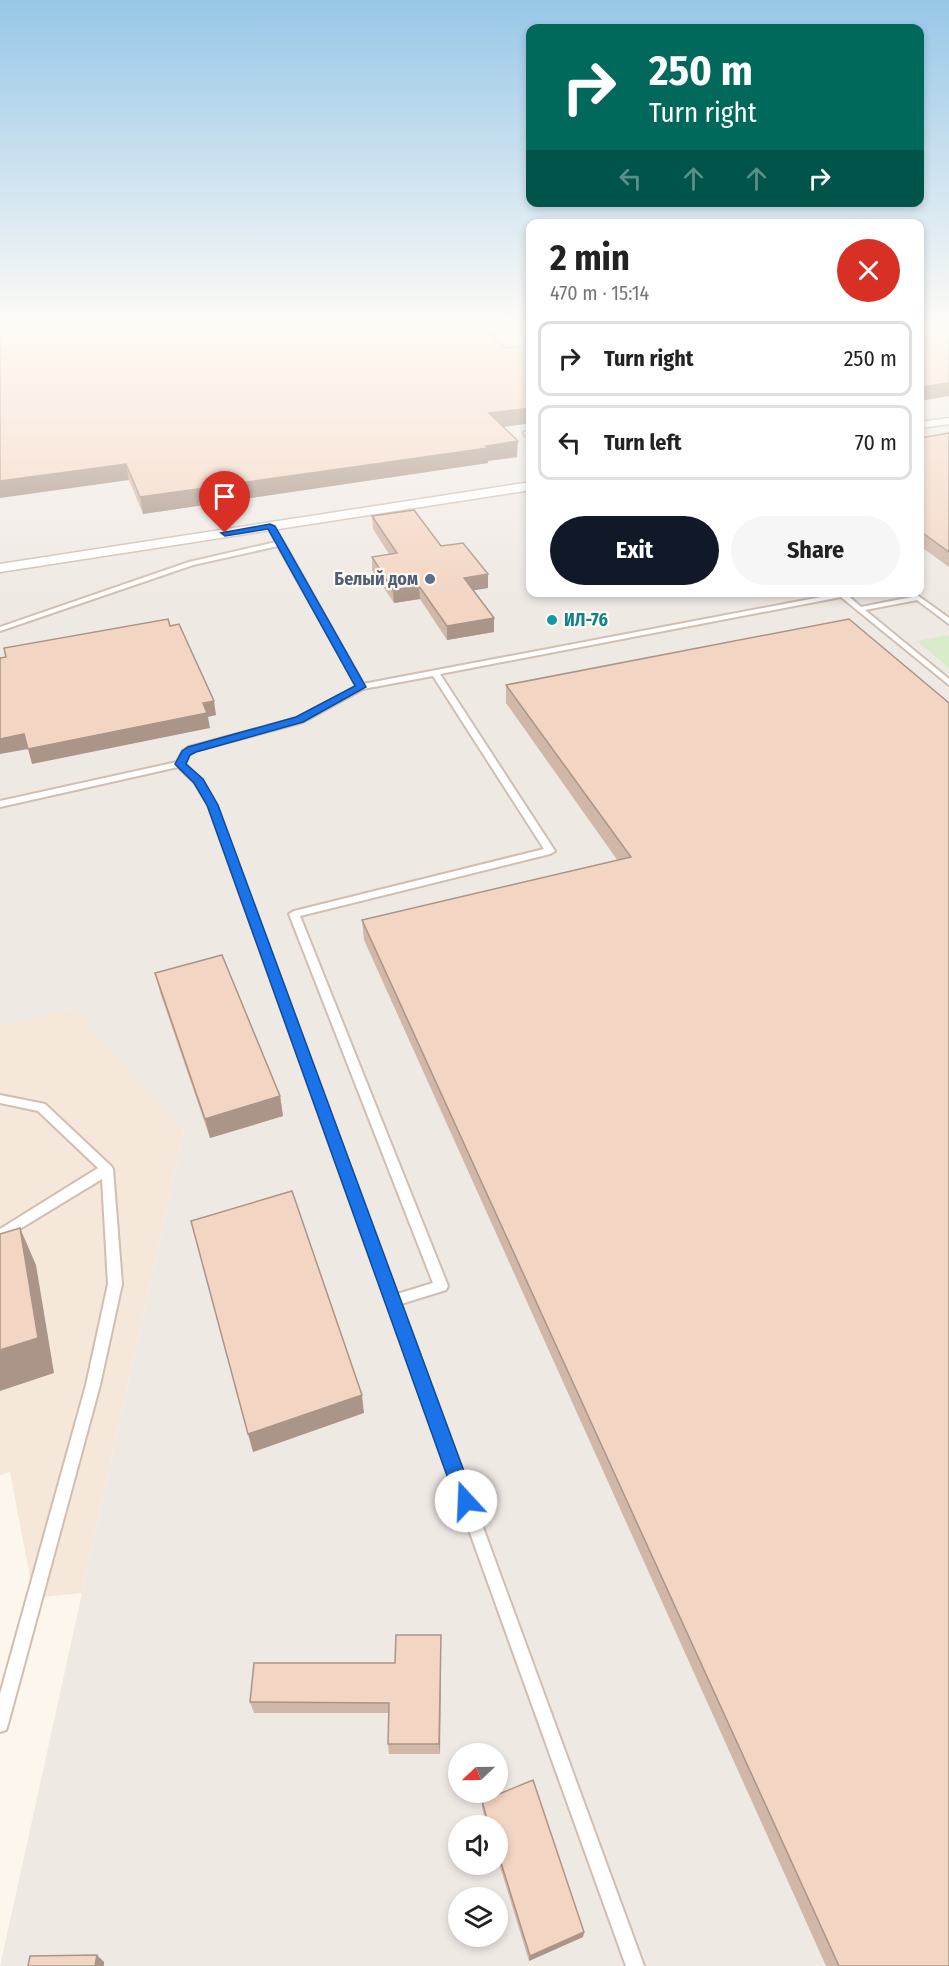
<!DOCTYPE html>
<html lang="en">
<head>
<meta charset="utf-8">
<style>
  :root { --surface:#fff; --page:#f6f6f6; --text:#222; --muted:#767676; --line:#e0e0e0; --accent:#111827 }
  body { margin:0; font-family:"Fira Sans Condensed",sans-serif; background:var(--page); color:var(--text); height:100vh; display:flex; flex-direction:column; font-size:22px; white-space:nowrap }
  * { box-sizing:border-box; margin:0 }
  p { font-size:20px; color:var(--muted) }
  .icon { flex:none; width:33px; height:33px; fill:none; stroke:currentColor; stroke-width:2; stroke-linecap:round; stroke-linejoin:round }
  .map { position:relative; flex:1; overflow:hidden }
  .panel { position:absolute; left:526px; top:219px; width:398px; height:378px; display:flex; flex-direction:column; background:var(--surface); border-radius:12px; box-shadow:0 3px 9px #0003 }
  .panel>* { flex:none }
  .guide { position:absolute; left:526px; top:24px; width:398px; height:183px; border-radius:12px; box-shadow:0 3px 9px #0003; background:#00695c; color:#fff; overflow:hidden }
  .needle { width:39px; rotate:248deg }
  .fabs { position:absolute; left:448px; top:1743px; display:grid; gap:12px }
  .fabs a { display:grid; place-items:center; width:60px; height:60px; border-radius:50%; background:var(--surface); box-shadow:0 3px 9px #0003; font-size:30px }
  .pin { position:absolute; display:grid; place-items:center; width:51px; height:51px; color:#fff; margin:-62px -26px; border-radius:50% 50% 50% 0; rotate:-45deg; box-shadow:0 0 6px #0007 }
  .pin .icon { rotate:45deg }
  .me { position:absolute; width:66px; margin:-33px; rotate:340deg; stroke-linejoin:round; filter:drop-shadow(0 0 4px #0008) }
  .turn { display:flex; align-items:center; gap:21px; height:126px; padding:0 24px; font-size:27px }
  .turn .icon { width:78px; height:78px; stroke-width:2.5 }
  .turn b { display:block; font-size:42px; line-height:51px }
  .lanes { display:flex; align-items:center; height:57px; padding:0 24px; background:#0003; justify-content:center; gap:30px; direction:ltr }
  .lanes .off { opacity:.35 }
  .round { display:grid; place-items:center; flex:none; width:63px; height:63px; border-radius:32px; background:var(--page) }
  .summary { display:flex; align-items:center; justify-content:space-between; height:102px; padding:0 24px }
  h1 { font-size:36px; font-weight:700; line-height:45px }
  .button { display:flex; gap:12px; margin-top:auto; padding:12px 24px }
  .button a { flex:1; height:69px; border-radius:36px; background:var(--accent); color:#fff; font-size:24px; font-weight:700; line-height:69px; text-align:center }
  .button a+a { background:var(--page); color:var(--text) }
  ul { padding:0; list-style:none }
  li { display:flex; align-items:center; gap:18px; height:75px; margin:0 12px 9px; padding:0 12px; border:3px solid var(--line); border-radius:12px }
  li div { flex:1 }
  li b { display:block; font-size:22px }
  li em { font-style:normal }
  .map>svg:first-child { display:block }
  .residential { fill:#f5e8da }
  .industrial { fill:#efe9e4; fill-rule:evenodd }
  .green { fill:#d8ecc9 }
  .lines { fill:none; stroke-linecap:round; stroke-linejoin:round }
  .service-casing { stroke:#d1beb0; stroke-width:4 }
  .minor-casing { stroke:#d1beb0; stroke-width:3 }
  .service { fill:#fff; fill-rule:evenodd }
  .minor { fill:#fff; fill-rule:evenodd }
  .wall { fill:#d1b7a8 }
  .shaded-wall { fill:#aa9588 }
  .building { fill:#f3d5c3; stroke:#aa9588; stroke-width:1.5 }
  .route { fill:#1a73e8; stroke:#114b97; stroke-width:1.5 }
  .service-dot { fill:#5c6f8a; stroke:#fffaf3; stroke-width:2 }
  .culture-dot { fill:#0f9aa8; stroke:#fffaf3; stroke-width:2 }
  .labels { text-anchor:middle; dominant-baseline:central; stroke-width:4.5; stroke-linejoin:round; paint-order:stroke }
  .far-service-label { font-size:18px; font-weight:bold; fill:#4e5e75; stroke:#fffaf3; text-anchor:end }
  .far-culture-label { font-size:18px; font-weight:bold; fill:#0d838f; stroke:#fffaf3; text-anchor:start }
</style>
</head>
<body>
<div class="map">
<svg width="949" height="1966" viewBox="0 0 949 1966">
  <rect width="100%" height="100%" fill="#fdf6ec"/>
  <polygon class="residential" points="73,1008 184,1130 82,1593 34,1598 10,1472 0,1475 0,1027"/>
  <path class="industrial" d="M0 326H531V592H920V326H949V1966H0L184 1130 73 1008 0 1027ZM459 1754H498V1792H459ZM459 1826H498V1864H459ZM459 1898H498V1936H459Z"/>
  <polygon class="green" points="947,635 949,636 949,668 917,641"/>
  <g class="lines">
    <g class="service-casing">
      <g id="service">
        <polygon points="511,326 516,326 531,338 531,343"/>
        <polygon points="524,432 528,432 531,435 531,440 524,434"/>
        <path d="M270 524 272 525 284 543 363 684 837 594 836 592H844L861 607 912 597 910 595 914 593 949 618V624L917 600 865 610 949 679V685L841 597 440 674 555 851 550 854 300 916 448 1286 446 1290 401 1304 644 1966H626L208 805 195 783 178 767 0 807V801L177 762 183 751 189 747 297 718 357 686 278 546 193 565 0 631V627L189 562 276 542 267 526ZM433 676 544 849 294 911 289 914 433 1283 397 1294 216 805 202 780 185 764 189 755 195 751 303 722 363 689Z"/>
        <polygon points="0,1095 45,1104 111,1166 113,1169 122,1284 100,1385 8,1724 6,1730 0,1732 0,1694 86,1385 108,1284 102,1179 0,1241 0,1229 98,1168 38,1111 0,1103"/>
      </g>
    </g>
    <g class="minor-casing">
      <g id="minor">
        <polygon points="949,418 949,424 920,428 920,422"/>
        <polygon points="531,482 531,490 0,572 0,564"/>
      </g>
    </g>
    <use href="#service" class="service"/>
    <use href="#minor" class="minor"/>
  </g>
  <g class="wall">
    <polygon points="0,326 531,423 503,427 517,457 488,461 488,463 143,514 129,480"/>
    <polygon points="949,433 949,567 920,546 920,438"/>
    <polygon points="372,516 441,546 488,588 473,590 494,618 494,632 447,640 420,599 394,603 372,570 372,557 389,554 373,529"/>
    <polygon points="849,619 949,1966 826,1966 364,940 362,920 618,861 506,703 506,685"/>
    <polygon points="155,973 280,1096 283,1116 210,1138 160,992"/>
    <polygon points="441,1635 440,1754 389,1754 388,1744 389,1713 254,1713 250,1702 395,1663"/>
    <polygon points="482,1801 584,1932 583,1937 529,1961 498,1860 498,1826 487,1826 482,1808"/>
  </g>
  <g class="shaded-wall">
    <polygon points="949,383 949,396 920,401 920,387"/>
    <polygon points="531,408 531,423 489,429 489,413"/>
    <polygon points="518,441 517,457 488,461 488,463 143,514 140,497"/>
    <polygon points="126,464 129,480 0,498 0,481"/>
    <polygon points="488,574 488,588 464,592 464,578"/>
    <polygon points="419,586 420,599 394,603 393,590"/>
    <polygon points="494,618 494,632 447,640 447,626"/>
    <polygon points="214,701 216,715 208,717 210,728 32,764 28,749"/>
    <polygon points="24,734 28,749 0,754 0,739"/>
    <polygon points="280,1096 283,1116 210,1138 205,1119"/>
    <polygon points="20,1228 36,1265 54,1373 0,1391 0,1350"/>
    <polygon points="362,1395 364,1413 253,1452 248,1434"/>
    <polygon points="441,1635 441,1647 440,1754 439,1744"/>
    <polygon points="584,1932 583,1937 529,1961 530,1956"/>
    <polygon points="97,1955 104,1962 104,1966 95,1966"/>
  </g>
  <g class="building">
    <polygon points="0,326 481,326 505,348 528,345 531,348 531,408 489,413 518,441 486,446 488,448 140,497 126,464 0,481"/>
    <polygon points="920,326 949,326 949,383 920,387"/>
    <polygon points="949,433 949,552 920,531 920,438"/>
    <polygon points="414,510 441,546 463,543 488,574 464,578 494,618 447,626 419,586 393,590 372,557 397,553 372,516"/>
    <polygon points="168,619 170,626 179,624 214,701 203,703 207,713 28,749 24,734 0,739 0,658 6,657 4,648"/>
    <polygon points="849,619 949,703 949,1966 839,1966 362,920 631,857 506,685"/>
    <polygon points="222,955 280,1096 205,1119 155,973"/>
    <polygon points="292,1191 362,1395 248,1434 191,1221"/>
    <polygon points="20,1228 38,1338 0,1350 0,1234"/>
    <polygon points="396,1635 441,1635 439,1744 388,1744 389,1703 250,1702 254,1663 395,1663"/>
    <polygon points="533,1780 584,1932 530,1956 498,1853 498,1826 489,1826 482,1801"/>
    <polygon points="97,1955 95,1966 28,1966 30,1956"/>
  </g>
  <linearGradient id="sky" x2="0" y2="1"><stop stop-color="#97c7e8"/><stop offset="0.54" stop-color="#fefbf6"/><stop offset="1" stop-color="#fefbf6" stop-opacity="0"/></linearGradient>
  <rect width="949" height="602" fill="url(#sky)"/>
  <polygon class="route" points="270,524 275,526 366,687 303,722 196,752 190,755 186,764 203,779 218,805 475,1501 473,1507 466,1510 459,1507 456,1501 207,805 194,783 175,764 182,751 188,747 296,717 355,686 268,529 225,536 221,533"/>
  <circle class="service-dot" cx="430" cy="579" r="6"/>
  <circle class="culture-dot" cx="552" cy="620" r="6"/>
  <g class="labels">
    <g class="far-service-label">
      <text x="418" y="579">Белый дом</text>
    </g>
    <g class="far-culture-label">
      <text x="564" y="620">ИЛ-76</text>
    </g>
  </g>
</svg>
<div class="fabs">
<a><svg class="needle" viewBox="-14 -14 28 28"><path d="M0-13l5 13h-10z" fill="#e53935"/><path d="M0 13l5-13h-10z" fill="#767676"/></svg></a>
<a><svg class="icon" aria-label="sound" viewBox="0 0 24 24"><path d="M4 9h4l5-4v14l-5-4H4zM17 9q2 3 0 6"/></svg></a>
<a><svg class="icon" aria-label="layers" viewBox="0 0 24 24"><path d="M12 4l9 5-9 5-9-5zM3 14l9 5 9-5"/></svg></a>
</div>
<div class="pin" style="left:225px;top:533px;background:#d93025"><svg class="icon" aria-label="arrive" viewBox="0 0 24 24"><path d="M6 21V4h12l-3 4 3 4H6"/></svg></div>
<svg class="me" style="left:466px;top:1501px" viewBox="-20 -20 40 40"><circle r="19" fill="#fff"/><path d="M0-13L10 11 0 6-10 11z" fill="#1a73e8"/></svg>
<div class="guide">
<div class="turn"><svg class="icon" aria-label="right" viewBox="0 0 24 24"><path d="M7 20v-9h11M14 6l5 5-5 5"/></svg><div><b>250 m</b>Turn right</div></div>
<div class="lanes"><svg class="icon off" aria-label="left" viewBox="0 0 24 24"><path d="M17 20v-9H6M10 6l-5 5 5 5"/></svg><svg class="icon off" aria-label="ahead" viewBox="0 0 24 24"><path d="M12 20V5M6 11l6-6 6 6"/></svg><svg class="icon off" aria-label="ahead" viewBox="0 0 24 24"><path d="M12 20V5M6 11l6-6 6 6"/></svg><svg class="icon" aria-label="right" viewBox="0 0 24 24"><path d="M7 20v-9h11M14 6l5 5-5 5"/></svg></div>
</div>
<section class="panel">
<div class="summary"><div><h1>2 min</h1><p>470 m · 15:14</p></div><a class="round" style="background:#d93025;color:#fff"><svg class="icon" aria-label="close" viewBox="0 0 24 24"><path d="M6 6l12 12M18 6L6 18"/></svg></a></div>
<ul>
<li><svg class="icon" aria-label="right" viewBox="0 0 24 24"><path d="M7 20v-9h11M14 6l5 5-5 5"/></svg><div><b>Turn right</b></div><em>250 m</em></li>
<li><svg class="icon" aria-label="left" viewBox="0 0 24 24"><path d="M17 20v-9H6M10 6l-5 5 5 5"/></svg><div><b>Turn left</b></div><em>70 m</em></li>
</ul>
<div class="button"><a>Exit</a><a>Share</a></div>
</section>
</div>
</body>
</html>
